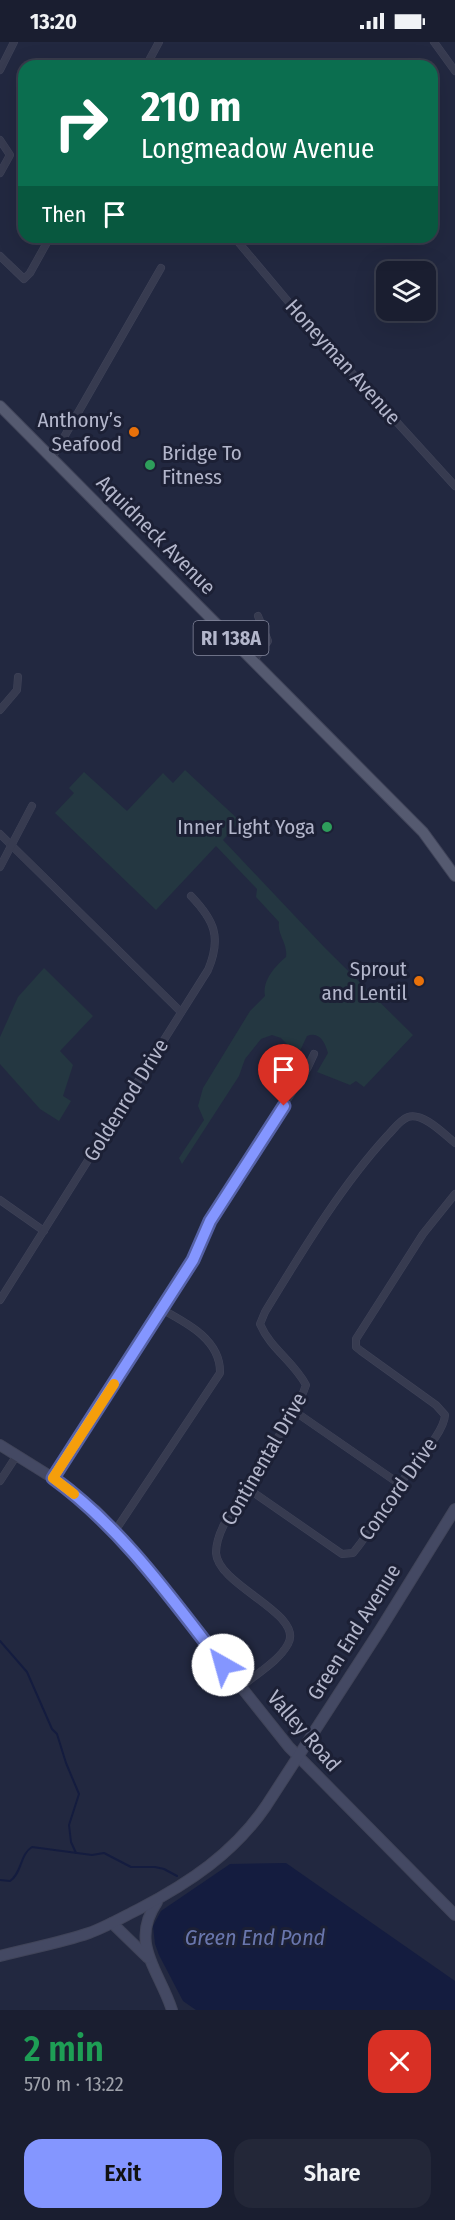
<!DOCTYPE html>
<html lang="en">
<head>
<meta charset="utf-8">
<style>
  :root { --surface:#1a1e30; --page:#232738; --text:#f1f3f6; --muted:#9fa2ab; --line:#383c4c; --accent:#8496ff }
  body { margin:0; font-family:"Fira Sans Condensed",sans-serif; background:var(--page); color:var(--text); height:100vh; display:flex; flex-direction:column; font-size:22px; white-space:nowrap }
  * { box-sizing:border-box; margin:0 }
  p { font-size:20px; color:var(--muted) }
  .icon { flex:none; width:33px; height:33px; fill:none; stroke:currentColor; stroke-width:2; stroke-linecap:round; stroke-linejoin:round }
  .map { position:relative; height:1968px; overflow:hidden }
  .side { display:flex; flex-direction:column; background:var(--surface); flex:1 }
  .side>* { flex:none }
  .guide { position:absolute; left:18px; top:18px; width:420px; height:183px; border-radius:18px; box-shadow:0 6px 24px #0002,0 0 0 2px var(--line); background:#0b6e4f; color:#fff; overflow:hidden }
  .fabs { position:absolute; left:376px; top:219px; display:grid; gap:12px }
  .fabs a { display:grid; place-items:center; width:60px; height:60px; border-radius:12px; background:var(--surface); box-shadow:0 6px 24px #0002,0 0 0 2px var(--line); font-size:30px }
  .pin { position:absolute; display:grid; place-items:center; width:51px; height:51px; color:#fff; margin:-62px -26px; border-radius:50% 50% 50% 0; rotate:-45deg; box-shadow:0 0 6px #0007 }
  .pin .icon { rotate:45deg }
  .me { position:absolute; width:66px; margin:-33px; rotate:322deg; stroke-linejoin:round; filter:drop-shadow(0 0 4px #0008) }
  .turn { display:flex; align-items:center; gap:21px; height:126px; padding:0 24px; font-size:27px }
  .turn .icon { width:78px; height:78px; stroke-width:2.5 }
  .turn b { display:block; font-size:42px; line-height:51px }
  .then { display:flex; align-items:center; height:57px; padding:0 24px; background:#0003; gap:12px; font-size:22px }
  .round { display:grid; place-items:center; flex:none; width:63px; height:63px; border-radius:18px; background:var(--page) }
  .head { display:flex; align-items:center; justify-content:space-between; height:102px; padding:0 24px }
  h1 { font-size:36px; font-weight:600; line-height:45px; color:#1e9e55 }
  .cta { display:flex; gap:12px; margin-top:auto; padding:12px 24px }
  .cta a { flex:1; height:69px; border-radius:18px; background:var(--accent); color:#111; font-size:24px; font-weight:600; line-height:69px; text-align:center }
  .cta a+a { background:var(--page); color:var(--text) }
  .status { display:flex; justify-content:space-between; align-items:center; height:42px; padding:0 30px; background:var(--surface); direction:ltr }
  .status svg { height:16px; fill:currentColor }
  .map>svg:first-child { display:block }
  .green { fill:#243741 }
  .water { fill:#141c3f }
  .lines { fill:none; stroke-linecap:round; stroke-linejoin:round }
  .stream { stroke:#141c3f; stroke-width:2 }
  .street-casing { stroke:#404459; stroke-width:8 }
  .secondary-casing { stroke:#404459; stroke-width:12 }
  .primary-casing { stroke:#404459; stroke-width:12 }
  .street { stroke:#373b50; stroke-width:7 }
  .secondary { stroke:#444963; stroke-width:10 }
  .primary { stroke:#555a70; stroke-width:10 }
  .route-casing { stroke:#5662a6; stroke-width:15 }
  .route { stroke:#8496ff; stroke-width:10 }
  .slow { stroke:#f59e0b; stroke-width:10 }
  .food-dot { fill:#e8710a; stroke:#1c2035; stroke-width:2 }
  .leisure-dot { fill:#2e9e5b; stroke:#1c2035; stroke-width:2 }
  .labels { text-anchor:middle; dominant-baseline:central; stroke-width:6; stroke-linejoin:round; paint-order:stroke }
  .shield { fill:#1c2035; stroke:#86899e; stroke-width:1.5 }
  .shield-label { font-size:20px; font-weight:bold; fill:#b3b6cb }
  .street-label { font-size:21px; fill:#b3b6cb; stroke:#1c2035 }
  .poi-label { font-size:21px; fill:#b3b6cb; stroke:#1c2035; text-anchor:end }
  .water-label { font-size:22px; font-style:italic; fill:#6976ad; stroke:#1c2035 }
</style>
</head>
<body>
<div class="status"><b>13:20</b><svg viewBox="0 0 49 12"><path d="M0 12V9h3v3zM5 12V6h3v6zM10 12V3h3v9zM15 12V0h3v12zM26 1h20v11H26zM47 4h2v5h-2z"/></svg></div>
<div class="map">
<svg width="455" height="1968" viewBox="0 0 455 1968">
  <rect width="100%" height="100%" fill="#222840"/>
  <g class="green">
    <path d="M185 728 240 779 223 798 325 906 413 993 364 1045 356 1039 350 1043 317 1030 328 1011C325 1001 320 989 307 994L298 1013 281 996 272 993 261 997 245 1017 239 1034 182 1122 179 1116 204 1078 198 1064 203 1046 250 969 265 954C262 939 275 924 286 915 288 901 277 893 279 880L256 855 257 847 216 804 156 868 55 771 74 751 69 746 84 730 127 769 163 731 173 741Z"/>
    <polygon points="44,926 93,974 60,1009 73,1023 63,1054 71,1059 59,1079 40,1067 0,1022 0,995 18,955"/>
  </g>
  <polygon class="water" points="286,1821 455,1939 455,1968 196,1968 183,1959 159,1913 155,1902 153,1884 161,1869 230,1822"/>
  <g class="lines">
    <g class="stream">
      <polyline points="0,1599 27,1630 52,1687 57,1692 66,1721 79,1752 69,1783 71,1800 76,1811"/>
      <path d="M0 1838 10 1839C22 1831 20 1812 32 1805L92 1813 104 1811 131 1825H155L164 1827 177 1834"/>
    </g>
    <g class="street-casing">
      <g id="street">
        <polyline points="434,0 455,29"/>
        <polyline points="146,24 159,0"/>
        <polyline points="0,28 14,0"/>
        <polyline points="0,98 10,113 0,131"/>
        <polyline points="234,195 302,276 455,444"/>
        <polyline points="0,214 24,237 30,231 50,195"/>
        <polyline points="52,416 161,226"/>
        <polyline points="253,619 268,599 258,574"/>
        <polyline points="0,668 17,648 18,635"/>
        <polyline points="0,792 181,970"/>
        <polyline points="0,825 32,764"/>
        <polyline points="0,1158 44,1189"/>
        <path d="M0 1258 208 928C222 895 214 878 191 854"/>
        <polyline points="294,1369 401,1443"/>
        <polyline points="53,1436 193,1218 210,1179 308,1025 314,1012"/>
        <polyline points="0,1439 17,1413"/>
        <path d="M247 1446 342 1512 353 1511C373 1487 387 1460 405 1435 416 1419 444 1391 445 1373L436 1363 361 1309 356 1305V1297L423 1192 455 1152"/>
        <path d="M115 1489 220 1331C221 1298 187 1281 161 1267"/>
        <path d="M241 1645C256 1632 279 1619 288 1602 305 1572 218 1544 216 1511 216 1488 235 1465 247 1446 254 1436 259 1425 266 1414 280 1391 297 1369 306 1343 294 1320 270 1306 260 1282L265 1270C301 1211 341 1144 388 1093 394 1087 400 1078 408 1075 423 1070 444 1092 455 1101"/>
      </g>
    </g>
    <g class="secondary-casing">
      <g id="secondary">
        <polyline points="0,1403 53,1436 96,1469 126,1501 168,1553 289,1705 455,1873"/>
        <path d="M157 1860C129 1901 159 1928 172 1968"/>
        <polyline points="112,1881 148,1916"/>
        <path d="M0 1914C30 1906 60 1901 89 1891 106 1885 123 1875 139 1867 189 1841 234 1811 266 1764L380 1588 455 1467"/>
      </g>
    </g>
    <g class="primary-casing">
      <polyline id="primary" points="0,364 423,790 455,834"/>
    </g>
    <use href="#street" class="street"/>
    <use href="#secondary" class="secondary"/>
    <use href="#primary" class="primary"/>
  </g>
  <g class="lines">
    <g class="route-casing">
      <path id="route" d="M223 1623C171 1556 122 1486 53 1436L193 1218 210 1179 284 1064"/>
    </g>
    <use href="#route" class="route"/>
    <polyline class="slow" points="74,1452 53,1436 114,1342"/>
  </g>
  <g class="food-dot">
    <circle cx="134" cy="390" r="6"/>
    <circle cx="419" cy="939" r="6"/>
  </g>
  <g class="leisure-dot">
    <circle cx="150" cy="423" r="6"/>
    <circle cx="327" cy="785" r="6"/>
  </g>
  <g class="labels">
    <rect class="shield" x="193.5" y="579" width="75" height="34" rx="4.5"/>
    <g class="shield-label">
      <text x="231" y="596">RI 138A</text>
    </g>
    <g class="street-label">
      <text transform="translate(343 320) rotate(48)">Honeyman Avenue</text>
      <text transform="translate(156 493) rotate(45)">Aquidneck Avenue</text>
      <text transform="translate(126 1058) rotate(-58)">Goldenrod Drive</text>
      <text transform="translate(264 1417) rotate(-60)">Continental Drive</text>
      <text transform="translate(398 1447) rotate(-55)">Concord Drive</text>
      <text transform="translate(354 1590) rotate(-58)">Green End Avenue</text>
      <text transform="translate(304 1689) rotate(49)">Valley Road</text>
    </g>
    <g class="poi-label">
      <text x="122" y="378">Anthony’s<tspan x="122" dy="24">Seafood</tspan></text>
      <text x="162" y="411" text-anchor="start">Bridge To<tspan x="162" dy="24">Fitness</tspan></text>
      <text x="315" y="785">Inner Light Yoga</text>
      <text x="407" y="927">Sprout<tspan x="407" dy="24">and Lentil</tspan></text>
    </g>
    <g class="water-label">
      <text x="255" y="1895">Green End Pond</text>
    </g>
  </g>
</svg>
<div class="fabs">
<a><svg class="icon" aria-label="layers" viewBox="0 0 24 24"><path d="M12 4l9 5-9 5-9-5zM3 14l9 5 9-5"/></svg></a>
</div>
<div class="pin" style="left:284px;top:1064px;background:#d93025"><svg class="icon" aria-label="arrive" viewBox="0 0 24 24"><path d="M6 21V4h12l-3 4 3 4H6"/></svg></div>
<svg class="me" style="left:223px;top:1623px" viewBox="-20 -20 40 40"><circle r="19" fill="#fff"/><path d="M0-13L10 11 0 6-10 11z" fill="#8496ff"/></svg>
<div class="guide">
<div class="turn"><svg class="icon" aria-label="right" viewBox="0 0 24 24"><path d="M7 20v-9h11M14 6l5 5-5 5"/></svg><div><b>210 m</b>Longmeadow Avenue</div></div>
<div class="then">Then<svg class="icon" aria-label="arrive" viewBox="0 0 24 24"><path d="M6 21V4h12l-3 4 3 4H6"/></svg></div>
</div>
</div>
<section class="side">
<div class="head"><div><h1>2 min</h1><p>570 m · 13:22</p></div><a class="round" style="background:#d93025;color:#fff"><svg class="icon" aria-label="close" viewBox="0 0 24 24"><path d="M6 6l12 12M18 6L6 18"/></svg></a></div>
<div class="cta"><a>Exit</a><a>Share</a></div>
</section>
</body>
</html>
